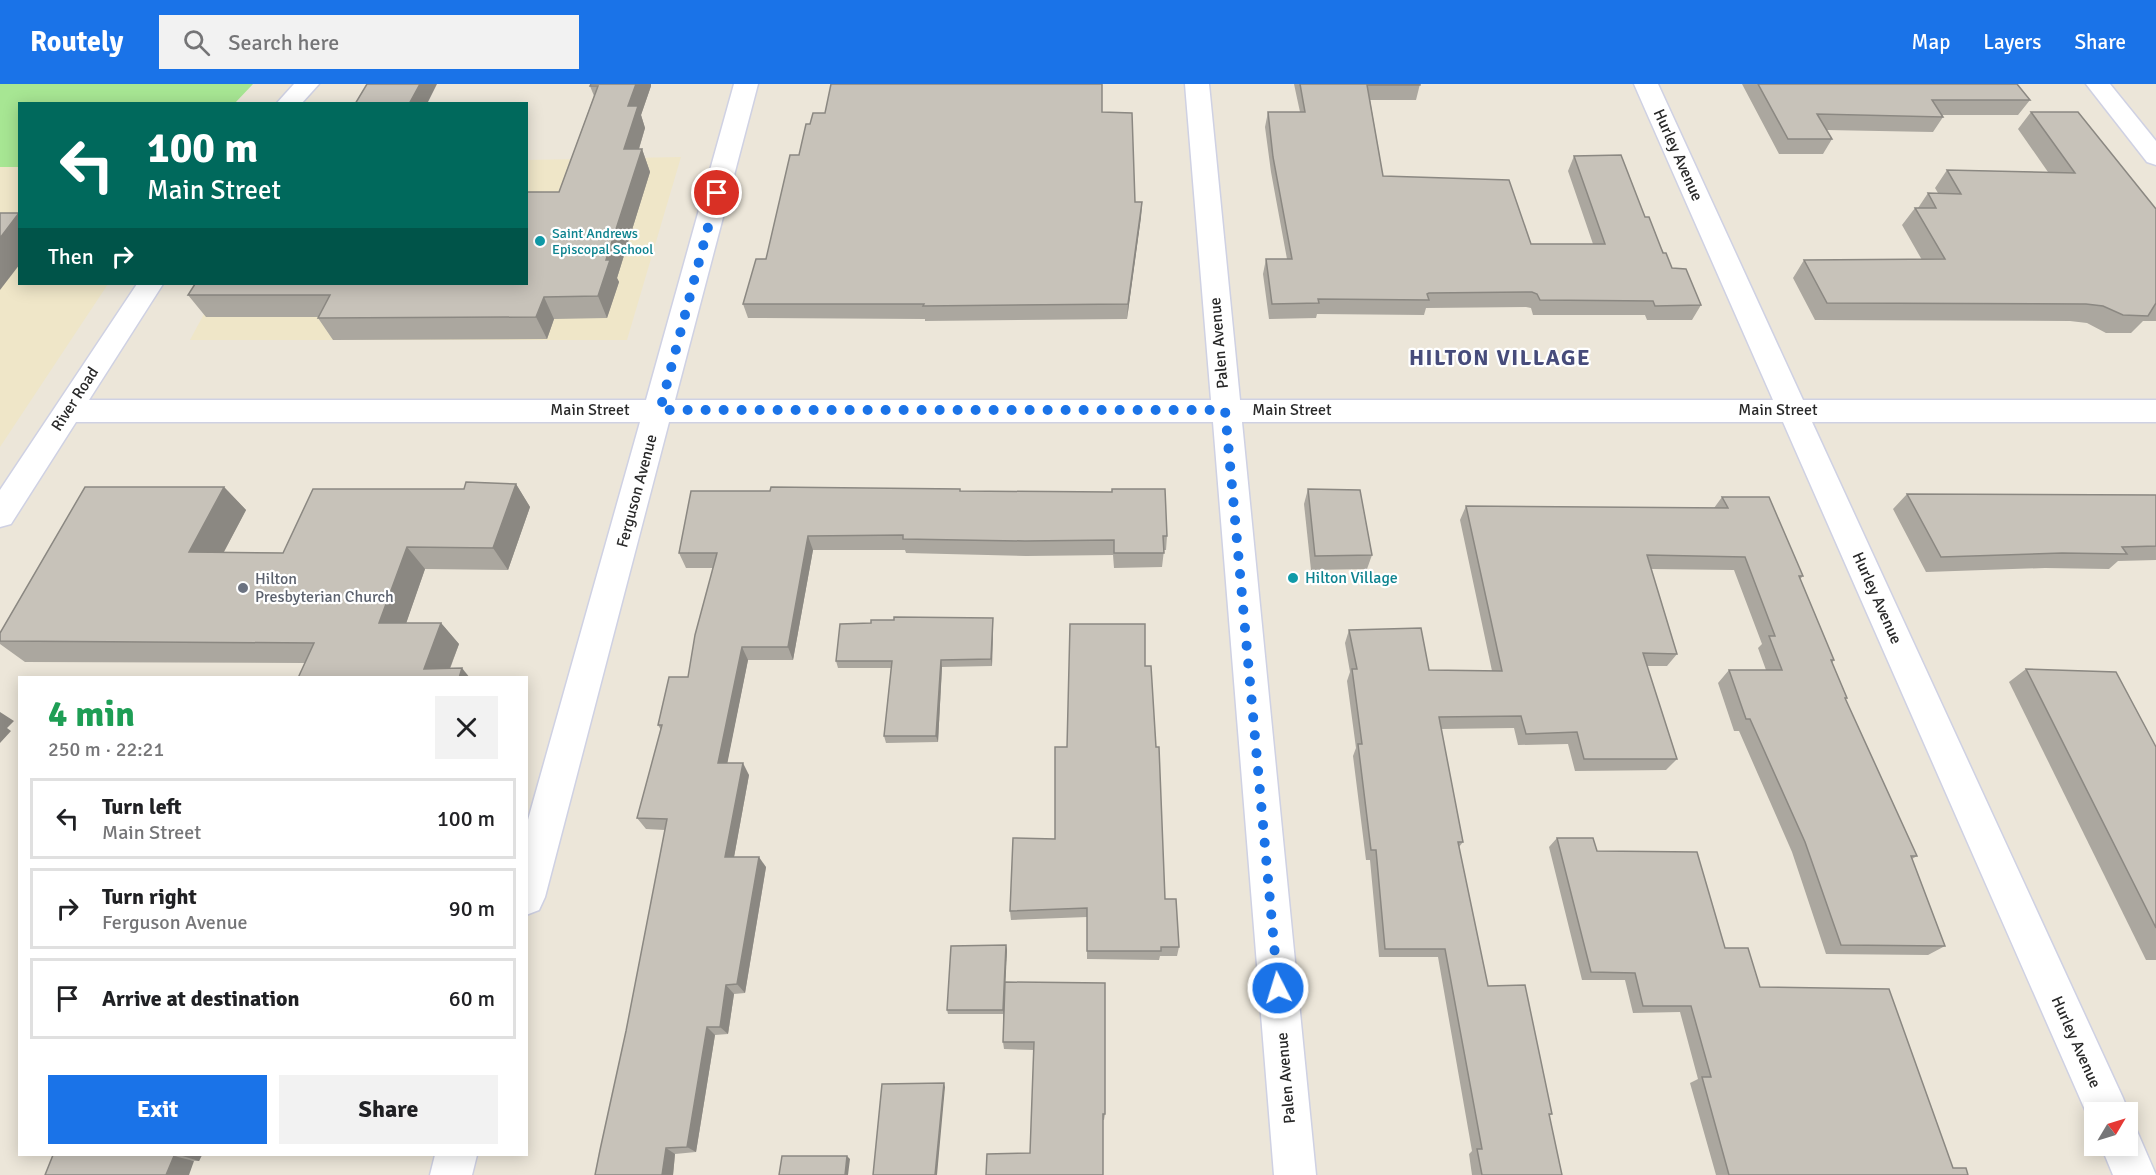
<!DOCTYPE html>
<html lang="en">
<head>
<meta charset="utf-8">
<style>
  :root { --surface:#fff; --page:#f2f2f2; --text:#202124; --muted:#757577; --line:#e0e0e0; --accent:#1a73e8 }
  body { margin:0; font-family:Signika,sans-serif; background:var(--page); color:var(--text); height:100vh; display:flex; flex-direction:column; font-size:22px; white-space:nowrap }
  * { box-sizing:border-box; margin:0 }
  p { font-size:20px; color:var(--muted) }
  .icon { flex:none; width:33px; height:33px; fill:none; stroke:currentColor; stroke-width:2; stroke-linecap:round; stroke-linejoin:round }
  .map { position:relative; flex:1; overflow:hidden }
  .sheet { position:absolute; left:18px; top:592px; width:510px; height:480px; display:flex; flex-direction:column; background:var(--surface); border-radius:0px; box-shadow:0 3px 15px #0003 }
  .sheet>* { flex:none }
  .guide { position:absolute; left:18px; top:18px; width:510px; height:183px; border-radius:0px; box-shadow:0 3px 15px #0003; background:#00695c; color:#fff; overflow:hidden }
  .needle { width:39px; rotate:52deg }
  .fabs { position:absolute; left:2084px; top:1018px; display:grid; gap:12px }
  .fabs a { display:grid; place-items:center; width:54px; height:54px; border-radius:0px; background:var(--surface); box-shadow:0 3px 15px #0003; font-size:30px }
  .pin { position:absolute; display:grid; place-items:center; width:51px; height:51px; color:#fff; margin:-26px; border:3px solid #fff; border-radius:50%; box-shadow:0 2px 6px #0007 }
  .me { position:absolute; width:66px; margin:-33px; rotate:355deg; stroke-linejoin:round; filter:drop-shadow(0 0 4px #0008) }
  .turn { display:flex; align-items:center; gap:21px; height:126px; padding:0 30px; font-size:27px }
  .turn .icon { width:78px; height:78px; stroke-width:2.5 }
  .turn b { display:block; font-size:42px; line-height:51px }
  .then { display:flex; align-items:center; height:57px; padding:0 30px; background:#0003; gap:12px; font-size:22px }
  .round { display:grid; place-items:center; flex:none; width:63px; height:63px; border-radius:0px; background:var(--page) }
  .headline { display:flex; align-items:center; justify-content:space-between; height:102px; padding:0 30px }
  h1 { font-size:36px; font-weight:700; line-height:45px; color:#1e9e55 }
  .action { display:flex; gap:12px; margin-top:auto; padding:12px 30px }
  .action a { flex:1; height:69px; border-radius:0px; background:var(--accent); color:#fff; font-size:24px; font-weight:700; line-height:69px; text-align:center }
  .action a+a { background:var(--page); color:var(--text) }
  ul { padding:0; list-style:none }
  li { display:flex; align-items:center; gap:18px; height:81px; margin:0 12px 9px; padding:0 18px; border:3px solid var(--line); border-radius:0px }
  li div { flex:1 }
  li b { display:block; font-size:22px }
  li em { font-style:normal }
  header { display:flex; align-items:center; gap:36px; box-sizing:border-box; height:84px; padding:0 30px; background:var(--accent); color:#fff }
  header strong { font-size:28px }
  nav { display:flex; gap:33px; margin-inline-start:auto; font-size:21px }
  .search { width:420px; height:54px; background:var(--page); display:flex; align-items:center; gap:15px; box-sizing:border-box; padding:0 21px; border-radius:0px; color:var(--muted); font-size:22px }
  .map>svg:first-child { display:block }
  .education { fill:#efe6c8 }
  .green { fill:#a7e693 }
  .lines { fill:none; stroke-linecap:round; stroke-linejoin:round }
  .street-casing { stroke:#cfd1e3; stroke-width:3 }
  .street { fill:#fff; fill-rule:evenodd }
  .wall { fill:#aba79f }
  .shaded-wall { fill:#8b8882 }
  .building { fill:#c7c2b9; stroke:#8b8882; stroke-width:1.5 }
  .route { stroke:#1a73e8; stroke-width:10; stroke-dasharray:0 18 }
  .culture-dot { fill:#0f9aa8; stroke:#fff; stroke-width:2 }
  .worship-dot { fill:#6b7280; stroke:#fff; stroke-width:2 }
  .labels { text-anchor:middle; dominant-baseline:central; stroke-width:4.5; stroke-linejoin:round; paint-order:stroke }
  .far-culture-label { font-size:14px; fill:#0d838f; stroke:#fff; text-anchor:start }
  .street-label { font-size:16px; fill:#292929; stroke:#fff }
  .culture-label { font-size:16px; fill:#0d838f; stroke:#fff; text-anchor:start }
  .worship-label { font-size:16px; fill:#5b616d; stroke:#fff; text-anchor:start }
  .district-label { font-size:22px; font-weight:bold; letter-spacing:1.5px; fill:#474c7b; stroke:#fff }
</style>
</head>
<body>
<header>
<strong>Routely</strong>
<div class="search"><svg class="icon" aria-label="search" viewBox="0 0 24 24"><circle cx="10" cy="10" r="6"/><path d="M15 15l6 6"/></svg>Search here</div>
<nav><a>Map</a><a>Layers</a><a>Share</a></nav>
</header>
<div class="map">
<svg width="2156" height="1091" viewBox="0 0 2156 1091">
  <rect width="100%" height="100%" fill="#ece6d9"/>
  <g class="education">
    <polygon points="681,73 627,256 190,256 220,200 526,200 527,76"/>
    <polygon points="0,83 19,83 20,200 108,200 0,363"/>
  </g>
  <polygon class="green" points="0,0 253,0 235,19 20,20 19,83 0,83"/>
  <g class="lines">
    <g class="street-casing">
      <g id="street">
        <polygon points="294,0 319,0 301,20 276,20"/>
        <polygon points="734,0 758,0 675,316 1211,316 1185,0 1209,0 1240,316 1773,316 1634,0 1658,0 1803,316 2156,316 2156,338 1812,338 2123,1014 2129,1029 2127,1034 2127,1029 2094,1029 2093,1044 1783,338 1242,338 1316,1091 1274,1091 1213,338 669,338 545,813 539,826 526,831 526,743 640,338 76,338 11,440 0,443 0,406 137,200 163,200 89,316 646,316"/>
        <polygon points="2086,0 2110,0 2156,57 2156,81 2147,78"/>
        <polygon points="2127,1043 2137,1047 2156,1091 2113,1091 2101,1062 2127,1062"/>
        <polygon points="435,1071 477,1071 472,1091 430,1091"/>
      </g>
    </g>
    <use href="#street" class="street"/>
  </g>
  <g class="wall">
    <polygon points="591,0 651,0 651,2 641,31 645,44 639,65 642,65 650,88 617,194 619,198 607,234 554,235 547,255 333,256 318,234 318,233 206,233 188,211 526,200 559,108 594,12 590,2"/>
    <polygon points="1294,0 1420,0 1416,16 1370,16 1383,92 1531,160 1593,160 1568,87 1574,72 1645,133 1672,184 1701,221 1692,236 1647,236 1645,231 1533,231 1531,224 1526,223 1426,224 1424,231 1317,230 1316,234 1269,235 1263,190 1266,175 1287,175 1271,88 1265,43 1268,28 1300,28"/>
    <polygon points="1742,0 2017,0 2030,16 2018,31 1942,31 1943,33 1933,48 1826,46 1832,55 1823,70 1779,70"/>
    <polygon points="1102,28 1135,118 1142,118 1141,133 1127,235 925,237 925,235 748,234 743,220 766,175 799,71"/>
    <polygon points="2031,28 2156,125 2156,237 2143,237 2131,249 2106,249 2087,239 2070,237 1815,236 1793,194 1804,176 1922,176 1902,141 1915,124 1918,124 1928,109 1938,109 1935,104 1947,86 2048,88 2018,45"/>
    <polygon points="516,400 530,423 508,486 425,485 406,539 441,539 459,560 450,585 470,594 305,579 25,578 0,560 0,549 224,403 246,426 224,468 283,469 464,405"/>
    <polygon points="1308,405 1372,471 1367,485 1311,486 1304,420"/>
    <polygon points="960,407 1167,452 1166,466 1164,466 1162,483 1114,484 1113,471 1026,472 906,469 905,466 813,466 793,576 748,576 727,679 749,691 734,773 766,783 745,909 734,910 728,950 715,951 696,1068 675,1070 673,1091 595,1091 626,947 665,746 646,745 637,734 661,646 658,641 688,593 713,484 686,484 679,469"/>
    <polygon points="1907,410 2156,411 2156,476 2118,477 2109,485 2045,484 1926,488 1893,425"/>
    <polygon points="1722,413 1803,492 1800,495 1834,576 1832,579 1847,614 1845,615 1917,772 1912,775 1945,862 1928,871 1826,870 1792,768 1739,647 1734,647 1718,599 1729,586 1766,586 1758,564 1762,560 1734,486 1651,485 1677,570 1667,582 1647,582 1677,675 1666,686 1575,687 1568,660 1518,661 1514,644 1441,645 1463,758 1459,763 1488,902 1552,1030 1549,1032 1562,1091 1472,1091 1469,1070 1472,1067 1438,873 1379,873 1370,776 1366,776 1353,672 1356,664 1347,597 1350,588 1345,559 1349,546 1429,586 1492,587 1460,436 1466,422 1714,424"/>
    <polygon points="993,541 992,582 942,583 938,658 886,659 884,652 891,584 838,584 836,577"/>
    <polygon points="1145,582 1165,815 1179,863 1177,872 1160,872 1159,876 1087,875 1087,833 1011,836 1010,827 1055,755"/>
    <polygon points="2026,585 2156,663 2156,876 2146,876 2009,598"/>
    <polygon points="1557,754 1597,767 1725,864 1760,903 1953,1084 1968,1091 1716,1091 1690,999 1698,995 1680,928 1633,929 1625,896 1582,896 1549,763"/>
    <polygon points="1006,861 1007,866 1005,898 1105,1030 1104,1036 1103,1036 1034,966 1004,965 1003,958 1003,930 948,930 947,926"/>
    <polygon points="53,1071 202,1071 199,1077"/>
  </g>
  <g class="shaded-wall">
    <polygon points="420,0 437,0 427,20 409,20"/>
    <polygon points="636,0 651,0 651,2 641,31 645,44 632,88 624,65 628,22"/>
    <polygon points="642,65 650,88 617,194 619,198 607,234 598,212 606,176"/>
    <polygon points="1142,118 1141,133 1127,235 1128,220"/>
    <polygon points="19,129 20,180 0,206 0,154"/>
    <polygon points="544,213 554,235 547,255 536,233"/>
    <polygon points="516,400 530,423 508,486 493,464"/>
    <polygon points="224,403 246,426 212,490 189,468"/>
    <polygon points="808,452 813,466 793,576 788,563"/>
    <polygon points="407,463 425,485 399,560 379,539"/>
    <polygon points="993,534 993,541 992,582 991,575"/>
    <polygon points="441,539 459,560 446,594 424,585"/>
    <polygon points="742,563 748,576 725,691 718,679"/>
    <polygon points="941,576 942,583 938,658 936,652"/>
    <polygon points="462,584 470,594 459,594"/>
    <polygon points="0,628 14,637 7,644 11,647 0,659"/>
    <polygon points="743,679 749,691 732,784 725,773"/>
    <polygon points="759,773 766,783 745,909 737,900"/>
    <polygon points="1006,861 1007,866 1004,930 1003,926"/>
    <polygon points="726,901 734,910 728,950 720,943"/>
    <polygon points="707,943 715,951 696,1068 687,1063"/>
    <polygon points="944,999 945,1003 937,1091 935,1091"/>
    <polygon points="666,1064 675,1070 673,1091 662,1091"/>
    <polygon points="179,1071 202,1071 199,1077"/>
    <polygon points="174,1072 194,1077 189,1091 166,1091"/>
    <polygon points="847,1072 850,1075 848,1091 845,1091"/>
  </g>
  <g class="building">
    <polygon points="367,0 420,0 409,20 355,20"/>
    <polygon points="591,0 636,0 628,22 638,22 624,65 642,65 606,176 610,176 598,212 544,213 536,233 318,234 330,211 188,211 195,200 526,200 526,108 559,108 598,2 590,2"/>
    <polygon points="831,0 1102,0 1102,28 1132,29 1135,118 1142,118 1128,220 923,222 924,220 743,220 756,175 766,175 790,71 799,71 806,40 810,40 813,29 825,29"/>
    <polygon points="1300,0 1420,0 1420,1 1367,1 1383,92 1509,96 1531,160 1605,160 1574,72 1621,71 1645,133 1649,133 1663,169 1666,169 1672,184 1686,185 1701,221 1655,222 1653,217 1540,216 1537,210 1532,208 1429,209 1427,210 1429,216 1318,215 1319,219 1272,220 1266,175 1292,175 1273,73 1268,28 1305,28"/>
    <polygon points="1758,0 2017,0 2030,16 1932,16 1943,33 1817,30 1832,55 1788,55"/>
    <polygon points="2031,28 2078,28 2156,125 2156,219 2148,232 2123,231 2103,222 2086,220 1827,219 1804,176 1945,175 1915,124 1936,124 1928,109 1961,110 1947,86 2075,89"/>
    <polygon points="0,129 19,129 0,154"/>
    <polygon points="466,398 516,400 493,464 407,463 379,539 441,539 424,585 462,584 459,594 298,594 314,559 0,557 0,549 85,403 224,403 189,468 283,469 313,405 464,405"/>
    <polygon points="771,403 960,405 960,407 1112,408 1112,405 1165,405 1167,452 1163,452 1164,469 1114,469 1114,456 1025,457 903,455 903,451 808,452 788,563 742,563 718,679 743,679 725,773 759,773 737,900 726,901 720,943 707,943 687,1063 666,1064 662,1091 595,1091 600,1066 626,947 667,735 637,734 662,641 658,641 669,593 688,593 695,551 717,469 679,469 691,407 770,407"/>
    <polygon points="1308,405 1360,406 1372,471 1315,472"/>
    <polygon points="1907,410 2156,411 2156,462 2122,463 2127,470 2062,469 1941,473"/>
    <polygon points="1722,413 1769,413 1803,492 1799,492 1834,576 1831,576 1847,614 1845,614 1917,772 1911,772 1945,862 1841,861 1805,758 1750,635 1746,635 1729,586 1782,586 1769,552 1775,552 1745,473 1647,471 1677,570 1643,569 1677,675 1584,675 1577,648 1526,650 1521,632 1439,633 1463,758 1458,758 1488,902 1525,901 1552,1030 1549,1030 1562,1091 1482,1091 1477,1065 1482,1065 1445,865 1385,865 1376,766 1371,766 1358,660 1362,660 1352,585 1357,585 1349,546 1421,544 1429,586 1502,587 1466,422 1728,424"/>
    <polygon points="894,533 993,534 991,575 941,576 936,652 884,652 892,577 836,577 840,540 871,539 871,536 894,536"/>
    <polygon points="1070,540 1145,540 1145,582 1151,582 1156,663 1159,663 1165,815 1176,815 1179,863 1161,863 1161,867 1087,867 1087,824 1010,827 1013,754 1055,755 1055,663 1067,663"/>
    <polygon points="2026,585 2116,588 2156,663 2156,844"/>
    <polygon points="1557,754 1593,754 1597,767 1697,768 1725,864 1748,864 1760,903 1889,905 1953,1084 1966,1084 1968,1091 1729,1091 1702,993 1711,993 1691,922 1643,922 1635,889 1591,888"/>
    <polygon points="1006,861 1003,926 947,926 951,862"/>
    <polygon points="1005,898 1105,899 1105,1030 1103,1030 1103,1091 986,1091 987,1070 1030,1069 1034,958 1003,958"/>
    <polygon points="944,999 935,1091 873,1091 882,1000"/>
    <polygon points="53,1071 179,1071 174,1072 166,1091 45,1091"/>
    <polygon points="782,1072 847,1072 845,1091 779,1091"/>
  </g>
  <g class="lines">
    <polyline class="route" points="717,109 660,326 1225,326 1278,904"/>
  </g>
  <g class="culture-dot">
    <circle cx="540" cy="157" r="6"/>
    <circle cx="1293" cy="494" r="6"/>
  </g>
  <circle class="worship-dot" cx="243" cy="504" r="6"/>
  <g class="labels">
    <g class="far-culture-label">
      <text x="552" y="149">Saint Andrews<tspan x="552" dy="16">Episcopal School</tspan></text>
    </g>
    <g class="street-label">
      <text transform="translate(1678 71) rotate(66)">Hurley Avenue</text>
      <text transform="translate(1219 259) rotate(-95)">Palen Avenue</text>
      <text transform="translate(75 315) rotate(-57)">River Road</text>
      <text x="590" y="326">Main Street</text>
      <text x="1292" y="326">Main Street</text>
      <text x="1778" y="326">Main Street</text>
      <text transform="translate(637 407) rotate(-75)">Ferguson Avenue</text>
      <text transform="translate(1877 514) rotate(66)">Hurley Avenue</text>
      <text transform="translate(2076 958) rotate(66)">Hurley Avenue</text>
      <text transform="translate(1286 994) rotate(-95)">Palen Avenue</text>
    </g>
    <g class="culture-label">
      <text x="1305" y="494">Hilton Village</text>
    </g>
    <g class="worship-label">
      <text x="255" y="495">Hilton<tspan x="255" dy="18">Presbyterian Church</tspan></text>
    </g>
    <g class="district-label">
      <text x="1500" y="273">HILTON VILLAGE</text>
    </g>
  </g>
</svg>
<div class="fabs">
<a><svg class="needle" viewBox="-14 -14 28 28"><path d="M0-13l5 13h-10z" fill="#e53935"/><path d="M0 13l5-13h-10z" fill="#757577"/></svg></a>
</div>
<div class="pin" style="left:717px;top:109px;background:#d93025"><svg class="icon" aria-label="arrive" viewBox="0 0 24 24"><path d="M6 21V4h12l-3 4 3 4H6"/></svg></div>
<svg class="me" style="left:1278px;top:904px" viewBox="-20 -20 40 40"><circle r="17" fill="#1a73e8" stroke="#fff" stroke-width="3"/><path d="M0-11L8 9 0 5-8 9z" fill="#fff"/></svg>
<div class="guide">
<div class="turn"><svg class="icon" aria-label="left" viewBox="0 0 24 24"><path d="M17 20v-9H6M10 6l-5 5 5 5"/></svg><div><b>100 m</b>Main Street</div></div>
<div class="then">Then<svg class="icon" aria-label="right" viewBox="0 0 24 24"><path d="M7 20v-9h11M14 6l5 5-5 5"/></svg></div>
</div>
<section class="sheet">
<div class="headline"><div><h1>4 min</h1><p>250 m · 22:21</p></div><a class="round"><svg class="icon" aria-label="close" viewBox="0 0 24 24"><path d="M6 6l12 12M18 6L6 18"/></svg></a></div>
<ul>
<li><svg class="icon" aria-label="left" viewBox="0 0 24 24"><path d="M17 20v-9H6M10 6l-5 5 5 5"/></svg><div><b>Turn left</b><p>Main Street</p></div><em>100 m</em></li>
<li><svg class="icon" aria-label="right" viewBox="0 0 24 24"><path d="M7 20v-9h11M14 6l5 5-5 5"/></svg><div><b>Turn right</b><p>Ferguson Avenue</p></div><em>90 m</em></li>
<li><svg class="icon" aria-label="arrive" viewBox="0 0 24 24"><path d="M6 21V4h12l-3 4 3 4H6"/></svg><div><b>Arrive at destination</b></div><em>60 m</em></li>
</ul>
<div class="action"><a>Exit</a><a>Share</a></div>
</section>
</div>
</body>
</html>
